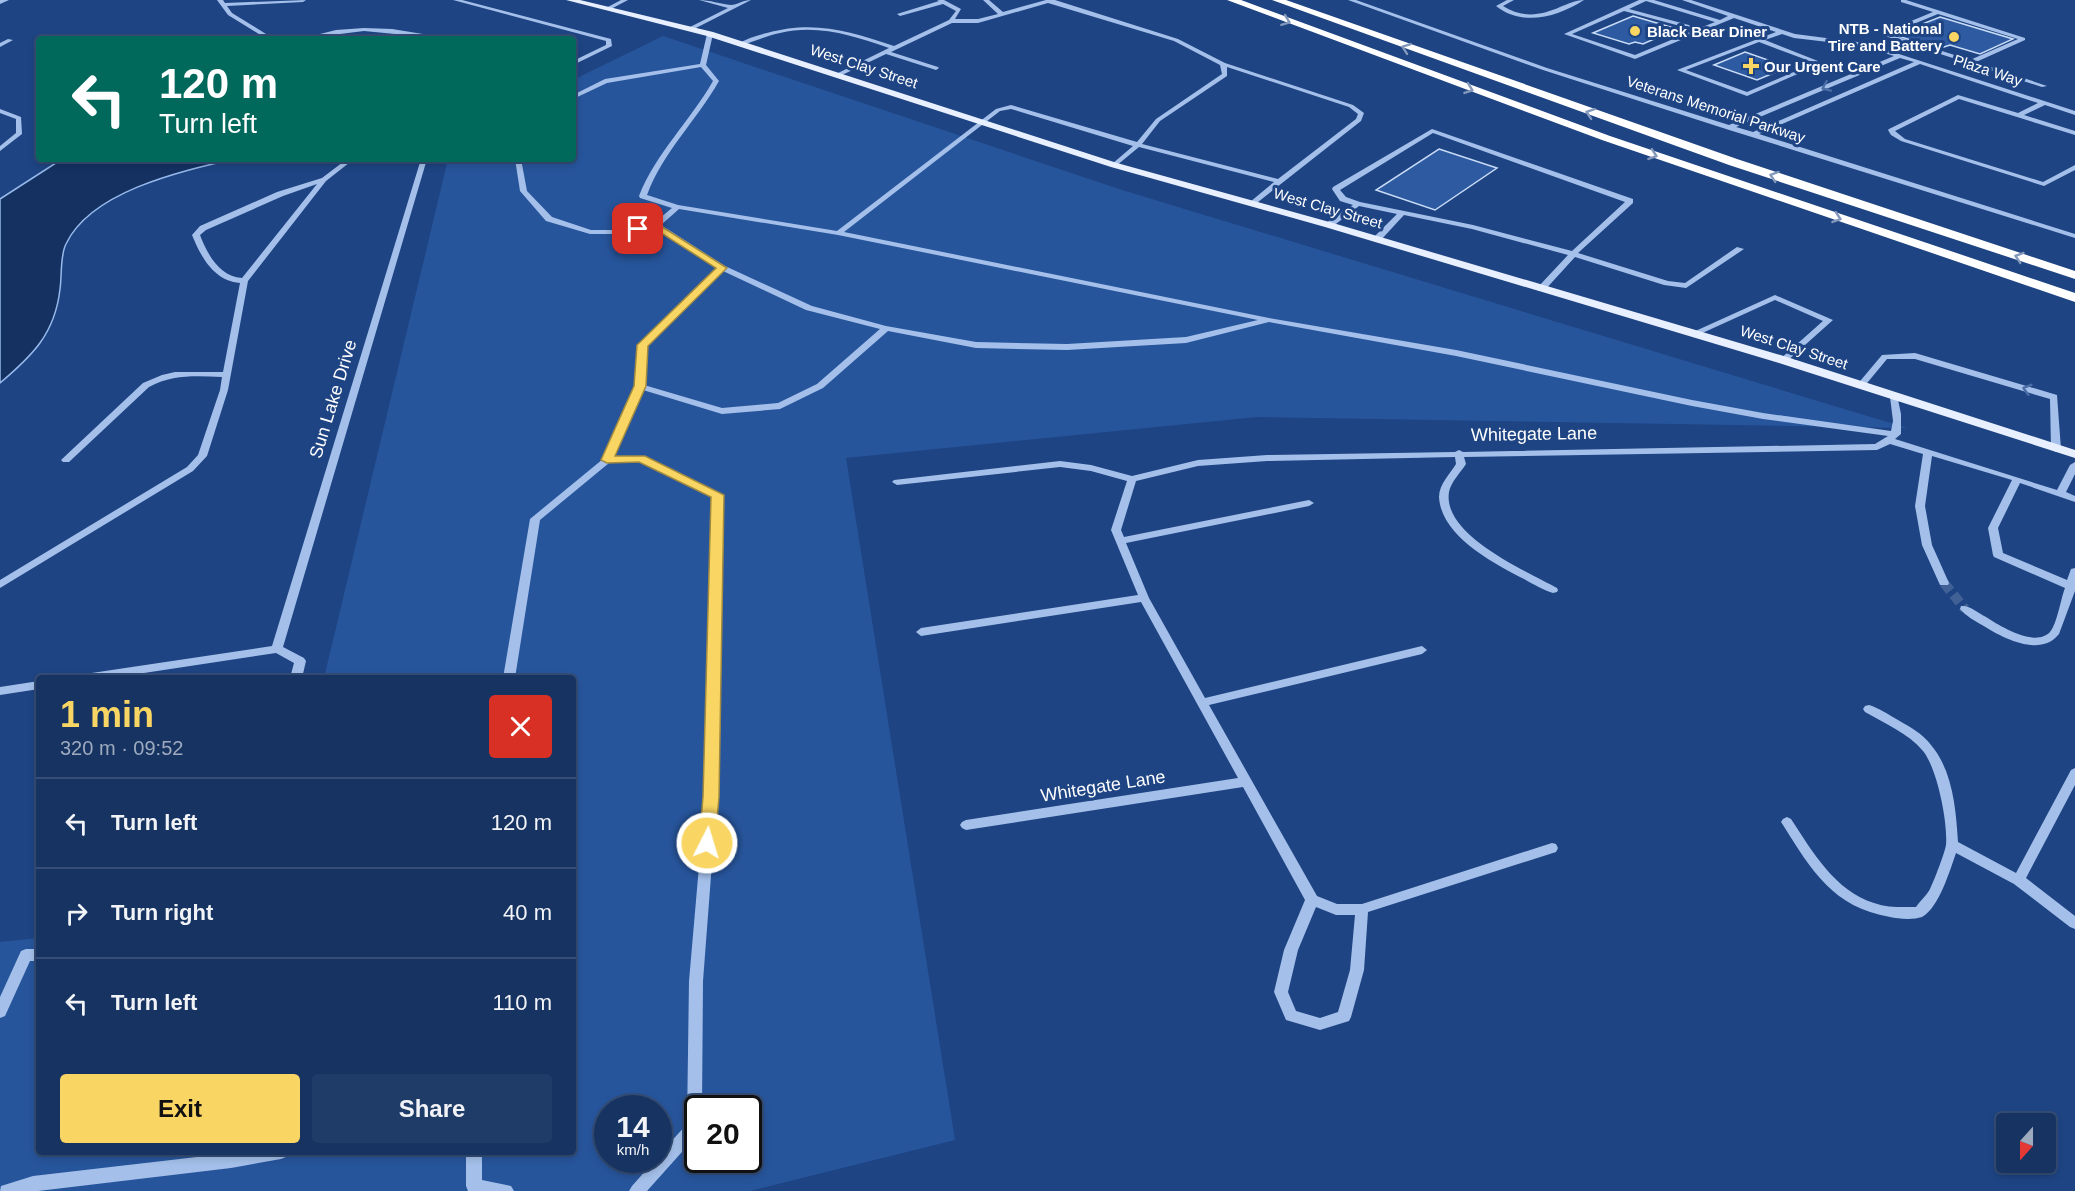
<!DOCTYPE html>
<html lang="en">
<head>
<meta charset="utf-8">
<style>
  :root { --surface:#163362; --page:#1f3b68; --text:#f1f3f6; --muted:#9eaabe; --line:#354e77; --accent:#f9d663 }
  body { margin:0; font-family:Arial,sans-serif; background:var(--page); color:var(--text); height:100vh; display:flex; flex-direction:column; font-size:22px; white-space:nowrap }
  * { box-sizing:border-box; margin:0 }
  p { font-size:20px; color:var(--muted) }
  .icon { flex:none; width:33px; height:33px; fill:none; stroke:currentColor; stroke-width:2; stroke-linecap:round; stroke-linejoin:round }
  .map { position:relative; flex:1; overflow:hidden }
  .sheet { position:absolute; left:36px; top:675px; width:540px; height:480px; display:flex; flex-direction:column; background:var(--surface); border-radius:6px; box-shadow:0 3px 9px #0003,0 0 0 2px var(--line) }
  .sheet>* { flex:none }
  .top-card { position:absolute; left:36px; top:36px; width:540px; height:126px; border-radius:6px; box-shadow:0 3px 9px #0003,0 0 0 2px var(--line); background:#00695c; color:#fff; overflow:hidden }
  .needle { width:39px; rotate:201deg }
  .buttons { position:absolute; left:1996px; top:1113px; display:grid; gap:12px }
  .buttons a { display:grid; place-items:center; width:60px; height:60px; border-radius:6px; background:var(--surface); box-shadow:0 3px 9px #0003,0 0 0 2px var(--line); font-size:30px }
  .speed { position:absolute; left:594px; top:1095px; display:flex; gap:12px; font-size:30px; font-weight:700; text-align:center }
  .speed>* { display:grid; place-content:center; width:78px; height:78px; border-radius:50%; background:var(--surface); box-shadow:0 3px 9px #0003,0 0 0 2px var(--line); line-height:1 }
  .speed small { font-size:15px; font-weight:400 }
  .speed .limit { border:3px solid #111; border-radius:9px; background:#fff; color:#111 }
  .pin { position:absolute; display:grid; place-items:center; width:51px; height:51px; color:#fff; margin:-26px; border-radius:12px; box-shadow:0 3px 9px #0006 }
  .me { position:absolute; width:66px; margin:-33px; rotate:5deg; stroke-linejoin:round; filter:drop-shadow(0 0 4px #0008) }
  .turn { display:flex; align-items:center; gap:21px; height:126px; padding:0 24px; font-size:27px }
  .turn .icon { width:78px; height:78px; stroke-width:2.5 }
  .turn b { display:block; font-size:42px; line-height:51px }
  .round { display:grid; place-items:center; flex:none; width:63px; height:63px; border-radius:6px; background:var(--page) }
  .headline { display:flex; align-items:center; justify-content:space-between; height:102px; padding:0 24px }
  h1 { font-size:36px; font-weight:800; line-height:45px; color:var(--accent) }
  .primary-button { display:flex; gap:12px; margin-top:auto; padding:12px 24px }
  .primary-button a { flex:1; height:69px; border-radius:6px; background:var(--accent); color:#111; font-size:24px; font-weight:800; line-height:69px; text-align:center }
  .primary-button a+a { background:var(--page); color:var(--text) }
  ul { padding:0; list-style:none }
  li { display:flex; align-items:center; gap:18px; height:90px; padding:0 24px; border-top:2px solid var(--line) }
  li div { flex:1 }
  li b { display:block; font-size:22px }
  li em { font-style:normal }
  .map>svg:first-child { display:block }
  .green { fill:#27559c; fill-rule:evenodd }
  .water { fill:#143162; stroke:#97baeb; stroke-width:1.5 }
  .building { fill:#2d5aa1; stroke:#c8dbf7; stroke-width:1.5 }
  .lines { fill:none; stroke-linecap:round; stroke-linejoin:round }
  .minor-tunnel { stroke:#406096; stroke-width:10; stroke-dasharray:10 5; stroke-linecap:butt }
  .minor { fill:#a4c0ea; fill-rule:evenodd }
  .major { fill:#e8effe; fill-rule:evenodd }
  .highway { fill:#fff; fill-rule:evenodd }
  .oneway { stroke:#8398bb }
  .oneway2 { stroke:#4d6fa7 }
  .route { fill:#f9d663; stroke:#a28b40; stroke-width:1.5 }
  .poi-dot { fill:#f9d663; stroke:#1e4483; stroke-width:2 }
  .labels { text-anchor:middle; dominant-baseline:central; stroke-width:6; stroke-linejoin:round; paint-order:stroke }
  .far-poi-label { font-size:15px; font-weight:bold; fill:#fff; stroke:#1e4483; text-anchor:start }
  .far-street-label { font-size:15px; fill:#fff; stroke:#1e4483 }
  .street-label { font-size:18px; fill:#fff; stroke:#1e4483 }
</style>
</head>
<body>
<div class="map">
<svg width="2075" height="1191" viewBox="0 0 2075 1191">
  <rect width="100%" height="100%" fill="#1e4483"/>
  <path class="green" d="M663 36 1122 190 1907 428 1257 417 846 458 955 1140 750 1191H0V942L39 938V1152H573V678H324L448 159H573V80ZM608 1108H658V1160H608ZM698 1108H748V1160H698Z"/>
  <path class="water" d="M62 159H234C182 171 91 191 66 244 60 255 62 276 60 289 55 334 32 356 0 383V199Z"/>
  <g class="building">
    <polygon points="1633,16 1677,29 1643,44 1635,42 1629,44 1593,33"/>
    <polygon points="1940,17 2013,39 1980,54 1950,45 1938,49 1895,35"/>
    <polygon points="1745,52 1788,67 1757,80 1714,65"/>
    <polygon points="1439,149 1497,168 1435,210 1376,190"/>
  </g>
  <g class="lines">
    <polyline class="minor-tunnel" points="1944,583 1965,609"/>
    <g class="minor">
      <polygon points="0,0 9,0 0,4"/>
      <polygon points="217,0 223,0 225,3 306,0 303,2 227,6 232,13 274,39 267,39 228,15"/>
      <polygon points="453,0 462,0 611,39 612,46 573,65 573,61 606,45 606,41"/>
      <polygon points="621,0 628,0 609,10 604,9"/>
      <path d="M699 0C710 0 720 4 731 5 737 5 743 0 751 0L692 30H688V28L728 8Z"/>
      <path d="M937 0H944L961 9 955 19H978L998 14 983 0H989L1003 12 1046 0H1055L1178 39 1225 63 1353 105 1364 113 1361 121 1253 206 1249 204 1250 202 1274 182 1139 147 1116 166H1112V164L1133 146 1011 109 1000 111 844 232 1269 318 1456 350 1692 400 1763 413 1891 431 1893 421 1890 397 1891 395H1897L1901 414V434L1895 439 2057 490 2070 465 2075 462V474L2066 492 2075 496V502L2020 483 1998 528 2003 553 2067 580 2071 569 2075 568V591L2059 634C2040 658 2003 638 1982 625 1975 621 1966 616 1960 609L1961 606C1970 605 1978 613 1986 617 2000 626 2035 648 2050 632 2057 624 2061 598 2065 588L1994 557 1993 555 1988 528 2012 480 1932 456 1925 506 1932 545 1949 583 1948 585H1940L1922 545 1915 506 1923 454 1890 444 1877 450 1464 457 1466 464C1460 473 1451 482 1449 492 1442 535 1526 571 1557 588L1558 590 1557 592 1553 593C1543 590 1533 584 1524 579 1493 563 1441 536 1439 497 1439 484 1450 474 1456 464L1455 457 1267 461 1198 466 1136 481 1121 530 1124 537 1309 500 1314 503 1309 506 1126 543 1149 598 1205 698 1422 646 1427 650 1422 654 1209 705 1317 896 1337 904H1362L1552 843 1556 844 1558 848 1556 852 1368 912 1364 970 1351 1017 1349 1021 1320 1030 1286 1020 1274 992 1284 950 1305 900 1243 787 966 830 962 828 960 825 962 822 966 820 1238 778 1141 602 921 636 916 632 921 628 1138 595 1111 530 1127 481 1091 471 1060 467 897 485 892 482 894 480 1060 461 1091 465 1132 476 1198 460 1267 455 1455 452 1459 450 1463 452 1875 444 1888 436 1763 419 1692 406 1456 356 1269 322 1186 343 1067 350 976 348 888 331 823 388 780 409 722 414 643 390 613 457 644 456 722 495 717 797 703 981 702 1108H698V1134L647 1191H629L632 1186 655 1160H658V1156L687 1124 689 981 705 797 712 496 640 461 609 463 540 520 515 678H503L530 519 603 459 636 386 638 345 717 268 655 227 620 234H590L546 221 520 191 515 159H521L527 191 552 217 591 230H620L654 223 672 208 640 198 639 196C656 153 690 121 713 81L701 67 607 83 573 99V95L605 79 700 64 707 34 710 32 713 34 706 65 719 81C697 120 663 152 647 195L678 205 837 231 996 109 1011 105 1137 142 1156 119 1222 74 1220 65 1174 41 1048 3 978 23H952L891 52 938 67 939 68 936 70 886 54 840 76H836V74L889 48C854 36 818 24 780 33 766 36 753 42 740 46L737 44C746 39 757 35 767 33 814 20 849 31 894 46L949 20 956 11 943 4 900 16 897 14 939 1ZM1227 67 1349 107 1358 114 1356 119 1278 179 1142 144 1160 121 1227 76ZM679 209 838 235 1258 320 1186 337 1067 344 976 342 886 326 812 306 725 266 661 225ZM723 271 806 310 880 329 817 384 778 403 722 408 644 385 646 346ZM1316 907 1336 915H1355L1350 970 1338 1012 1320 1018 1296 1011 1288 992 1298 950Z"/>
      <path d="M1348 0H1356L1547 68 1729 125 1894 56 1862 46 1794 38 1782 34 1765 40 1823 63 1747 96 1677 70 1776 32 1734 18 1635 59 1564 34 1639 0H1654L1720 20 1728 16 1682 0H1691L1795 34 1865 43 2075 111V115L2045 105 2024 115 2075 131V135L1959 99 1895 131 1905 139 2043 182 2075 165V170L2044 186 1901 141 1891 135 1888 130 1889 129 1958 95 2018 113 2038 103 1920 64 1759 134 2075 234V238L1726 129 1543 70ZM1646 1 1715 22 1700 28 1629 9ZM1624 11 1695 30 1635 55 1572 34ZM1759 42 1815 63 1747 92 1686 70ZM1900 58 1914 62 1753 132 1736 127Z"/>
      <path d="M1507 0H1514L1503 6C1522 18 1540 16 1560 7 1568 4 1575 0 1584 0 1558 17 1522 27 1496 6Z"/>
      <path d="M1901 0H1906L2025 38V40L1976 62 2047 86 2042 87 1882 35V33L1933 12 1901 2ZM1938 14 2018 39 1970 60 1889 34Z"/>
      <polygon points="364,28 392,29 429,35 426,37 364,31 300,39 336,30"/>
      <polygon points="8,39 13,40 0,47 0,43"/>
      <polygon points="0,109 21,117 22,134 0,151 0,146 16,133 16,119 0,113"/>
      <path d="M1432 129 1633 199V203L1578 253 1668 281 1685 283 1737 247 1744 249 1686 288 1664 285 1575 257 1544 291H1538V287L1568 255 1472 229 1404 215 1380 241H1374V237L1397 214 1359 206 1332 227H1326V223L1353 205 1340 201 1332 189 1333 187ZM1433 133 1625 202 1572 251 1473 225 1360 202 1346 197 1340 190Z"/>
      <path d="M347 159H354L326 181 248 281 228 390 207 456 193 471 0 588V580L187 467 198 455 220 390 222 377C196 376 173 374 149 387L69 462H63L61 460 143 383 162 375 175 372H223L240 283C214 281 201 257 192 235L200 226 277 192 322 178ZM317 184 242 278C220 277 207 254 200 235L206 230 283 196Z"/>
      <polygon points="421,159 427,159 283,647 304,658 306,661 302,678 290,678 294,663 276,653 111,678 79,678 81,675 85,674 272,646"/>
      <polygon points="1775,295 1833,320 1786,362 1780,362 1779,360 1823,321 1775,300 1698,335 1695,335 1691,333"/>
      <polygon points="1915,353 2057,395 2061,449 2056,452 2051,449 2050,399 1915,359 1887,359 1863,388 1857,388 1856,386 1882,355"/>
      <polygon points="39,681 39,689 0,695 0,687"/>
      <path d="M1869 705C1879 708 1889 715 1898 720 1910 727 1923 734 1931 745 1953 771 1956 810 1958 842L2016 873 2071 770 2075 768V785L2026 878 2075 916V929L2070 927 2014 884 1956 853C1950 870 1939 908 1922 917 1914 920 1898 919 1890 917 1833 907 1812 871 1783 825L1781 822 1783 819 1787 817 1791 819C1812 851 1835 891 1874 903 1888 908 1902 907 1916 907 1920 901 1927 895 1930 889 1934 881 1945 852 1946 845 1948 822 1937 768 1923 751 1908 733 1884 723 1865 712L1863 709 1865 706Z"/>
      <polygon points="26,949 39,949 39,961 30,961 5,1016 0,1018 0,997 21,951"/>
      <polygon points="240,1152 289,1152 286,1157 281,1159 231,1168 38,1191 0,1191 1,1186 33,1176"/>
      <polygon points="466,1152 482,1152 482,1180 511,1186 514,1191 468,1191 466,1186"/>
    </g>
    <polygon class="major" points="566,0 580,0 713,32 1117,163 1333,223 1787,357 2075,450 2075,458 1779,363 1325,227 1111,167 707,36"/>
    <g class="highway">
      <polygon points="1227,0 1241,0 1610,136 2075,293 2075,302 1602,140"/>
      <polygon points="1272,0 1286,0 1737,159 2075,271 2075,279 1729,165"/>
    </g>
  </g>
  <defs><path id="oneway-chevron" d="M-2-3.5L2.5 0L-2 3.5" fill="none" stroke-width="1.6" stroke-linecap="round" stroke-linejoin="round" transform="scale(1.5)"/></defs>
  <g class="oneway">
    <use href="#oneway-chevron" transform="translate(1286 21) rotate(21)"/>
    <use href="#oneway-chevron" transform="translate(1406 48) rotate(-160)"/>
    <use href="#oneway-chevron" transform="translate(1469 89) rotate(20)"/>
    <use href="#oneway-chevron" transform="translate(1590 113) rotate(-161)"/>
    <use href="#oneway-chevron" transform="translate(1653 155) rotate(19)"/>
    <use href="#oneway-chevron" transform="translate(1774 176) rotate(-162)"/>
    <use href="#oneway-chevron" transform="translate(1837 218) rotate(19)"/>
    <use href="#oneway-chevron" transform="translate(2019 257) rotate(-162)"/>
  </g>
  <g class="oneway2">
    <use href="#oneway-chevron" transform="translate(1826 87) rotate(157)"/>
    <use href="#oneway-chevron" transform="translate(2027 389) rotate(-164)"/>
  </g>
  <polygon class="route" points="656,223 727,268 648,346 646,386 615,456 645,456 724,495 719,797 715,843 713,847 701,847 699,843 703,797 711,497 639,462 607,463 601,460 634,386 637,345 716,268 655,229 638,232 633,229"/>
  <g class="poi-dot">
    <circle cx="1635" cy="31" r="6"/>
    <circle cx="1954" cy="37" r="6"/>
    <path d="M1748 57h6v6h6v6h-6v6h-6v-6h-6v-6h6z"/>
  </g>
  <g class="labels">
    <g class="far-poi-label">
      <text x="1942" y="28" text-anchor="end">NTB - National<tspan x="1942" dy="17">Tire and Battery</tspan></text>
      <text x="1647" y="31">Black Bear Diner</text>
      <text x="1764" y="66">Our Urgent Care</text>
    </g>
    <g class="far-street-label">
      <text transform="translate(864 66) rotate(18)">West Clay Street</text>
      <text transform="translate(1988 70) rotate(18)">Plaza Way</text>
      <text transform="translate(1716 109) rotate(18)">Veterans Memorial Parkway</text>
      <text transform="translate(1328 208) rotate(16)">West Clay Street</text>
      <text transform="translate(1794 347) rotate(18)">West Clay Street</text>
    </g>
    <g class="street-label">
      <text transform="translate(333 399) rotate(-73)">Sun Lake Drive</text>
      <text transform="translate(1534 434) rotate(-1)">Whitegate Lane</text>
      <text transform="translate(1103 786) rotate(-9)">Whitegate Lane</text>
    </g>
  </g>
</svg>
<div class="buttons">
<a><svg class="needle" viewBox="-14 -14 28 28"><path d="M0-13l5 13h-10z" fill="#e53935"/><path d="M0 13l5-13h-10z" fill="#9eaabe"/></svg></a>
</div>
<div class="speed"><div>14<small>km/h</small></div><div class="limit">20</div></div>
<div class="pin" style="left:638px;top:229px;background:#d93025"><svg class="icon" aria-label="arrive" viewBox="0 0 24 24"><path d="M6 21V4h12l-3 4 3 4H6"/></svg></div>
<svg class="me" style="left:707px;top:843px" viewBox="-20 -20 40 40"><circle r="17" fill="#f9d663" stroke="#fff" stroke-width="3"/><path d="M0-11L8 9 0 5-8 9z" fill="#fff"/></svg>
<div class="top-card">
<div class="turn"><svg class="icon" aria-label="left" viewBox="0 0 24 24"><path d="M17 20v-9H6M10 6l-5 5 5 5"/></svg><div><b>120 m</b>Turn left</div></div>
</div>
<section class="sheet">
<div class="headline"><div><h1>1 min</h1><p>320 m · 09:52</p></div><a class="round" style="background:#d93025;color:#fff"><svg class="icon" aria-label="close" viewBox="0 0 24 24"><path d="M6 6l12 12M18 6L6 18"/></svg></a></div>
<ul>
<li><svg class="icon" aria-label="left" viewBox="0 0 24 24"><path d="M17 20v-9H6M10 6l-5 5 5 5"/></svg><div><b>Turn left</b></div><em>120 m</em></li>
<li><svg class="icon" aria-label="right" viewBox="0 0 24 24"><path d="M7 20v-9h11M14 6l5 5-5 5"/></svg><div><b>Turn right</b></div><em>40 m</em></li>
<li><svg class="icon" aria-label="left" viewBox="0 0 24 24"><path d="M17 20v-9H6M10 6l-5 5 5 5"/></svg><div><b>Turn left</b></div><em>110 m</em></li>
</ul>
<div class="primary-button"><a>Exit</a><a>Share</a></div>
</section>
</div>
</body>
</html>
